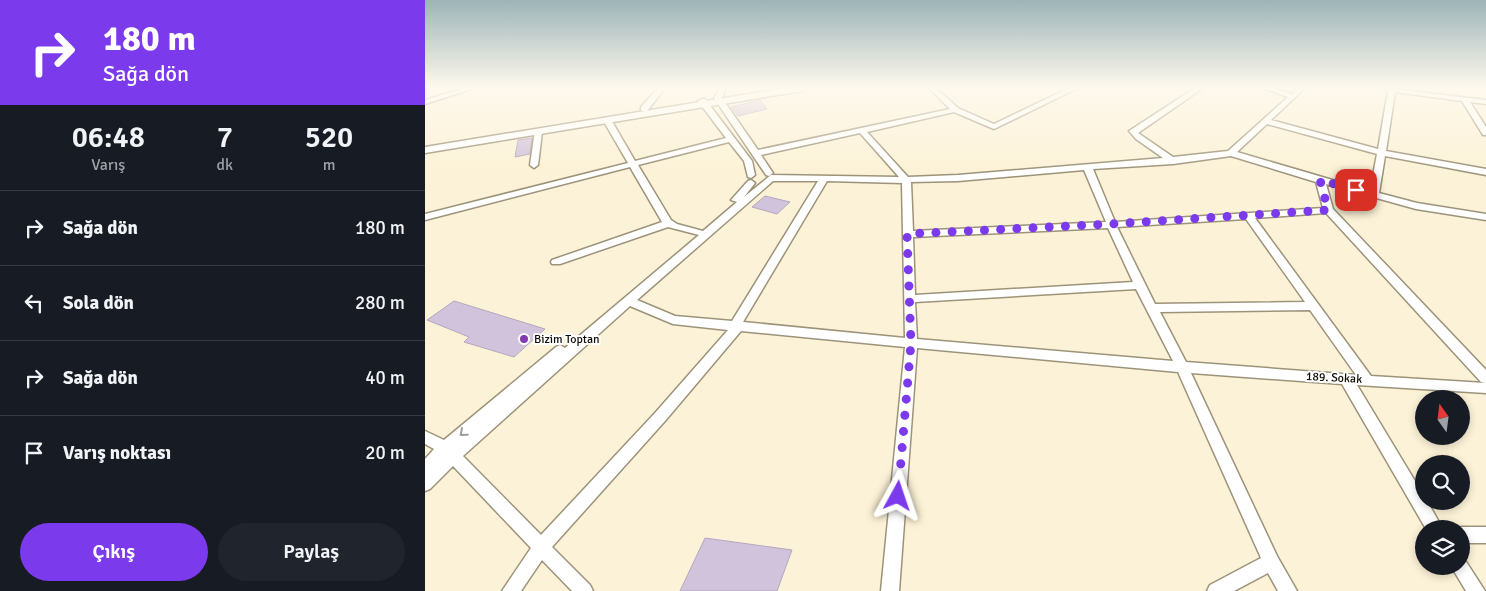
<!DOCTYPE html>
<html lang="tr">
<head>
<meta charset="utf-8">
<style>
  :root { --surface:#171b24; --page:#20242c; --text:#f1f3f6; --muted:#9ea1a6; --line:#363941; --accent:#7c3aed }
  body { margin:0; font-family:Signika,sans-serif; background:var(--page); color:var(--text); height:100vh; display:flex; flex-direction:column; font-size:19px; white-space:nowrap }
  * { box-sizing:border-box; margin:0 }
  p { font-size:16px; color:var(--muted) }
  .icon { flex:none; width:28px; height:28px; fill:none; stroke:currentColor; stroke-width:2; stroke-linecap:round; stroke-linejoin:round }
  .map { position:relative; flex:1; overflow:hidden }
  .drawer { display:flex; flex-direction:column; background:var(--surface); width:425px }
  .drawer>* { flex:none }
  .guide { background:#7c3aed; color:#fff; overflow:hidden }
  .needle { width:32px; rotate:346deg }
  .tools { position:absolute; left:990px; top:390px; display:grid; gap:10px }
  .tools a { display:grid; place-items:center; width:55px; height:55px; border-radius:50%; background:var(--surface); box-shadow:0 2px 8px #0003; font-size:25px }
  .pin { position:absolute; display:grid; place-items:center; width:42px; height:42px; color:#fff; margin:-21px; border-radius:10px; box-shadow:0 2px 8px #0006 }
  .me { position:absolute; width:55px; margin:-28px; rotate:5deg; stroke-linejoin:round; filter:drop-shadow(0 0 4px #0008) }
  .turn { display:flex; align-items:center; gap:18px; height:105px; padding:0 20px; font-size:22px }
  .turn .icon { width:65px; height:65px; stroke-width:2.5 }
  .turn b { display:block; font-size:35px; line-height:42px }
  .eta { display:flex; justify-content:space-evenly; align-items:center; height:85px; text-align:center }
  .eta b { font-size:30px; font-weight:600; line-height:35px }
  .primary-button { display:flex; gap:10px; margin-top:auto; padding:10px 20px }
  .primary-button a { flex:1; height:58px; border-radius:30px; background:var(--accent); color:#fff; font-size:20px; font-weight:600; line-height:58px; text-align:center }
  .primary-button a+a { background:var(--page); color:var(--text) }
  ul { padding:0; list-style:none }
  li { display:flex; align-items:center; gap:15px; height:75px; padding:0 20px; border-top:1px solid var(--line) }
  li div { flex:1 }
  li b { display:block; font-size:19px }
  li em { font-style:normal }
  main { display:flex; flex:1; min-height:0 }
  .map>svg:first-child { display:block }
  .building { fill:#d1c3db; stroke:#b5a7bf }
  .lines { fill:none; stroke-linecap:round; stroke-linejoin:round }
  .minor-casing { stroke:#9c937a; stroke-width:3 }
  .major-casing { stroke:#9c937a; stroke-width:3 }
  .minor { fill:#fff; fill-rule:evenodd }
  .major { fill:#fff; fill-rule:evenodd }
  .oneway { stroke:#9f9e9b }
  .route { stroke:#7c3aed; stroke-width:9; stroke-dasharray:0 16.2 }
  .poi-dot { fill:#833aad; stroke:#fff; stroke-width:2 }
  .labels { text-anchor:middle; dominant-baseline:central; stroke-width:4; stroke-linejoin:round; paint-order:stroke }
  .poi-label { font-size:12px; fill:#0f0c04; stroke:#fff; text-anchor:start }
  .street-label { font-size:12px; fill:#0f0c04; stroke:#fff }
</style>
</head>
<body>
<main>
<section class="drawer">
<div class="guide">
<div class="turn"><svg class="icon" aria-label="right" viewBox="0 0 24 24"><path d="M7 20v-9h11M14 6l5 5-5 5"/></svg><div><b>180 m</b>Sağa dön</div></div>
</div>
<div class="eta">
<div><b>06:48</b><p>Varış</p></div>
<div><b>7</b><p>dk</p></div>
<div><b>520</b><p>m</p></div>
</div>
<ul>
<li><svg class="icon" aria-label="right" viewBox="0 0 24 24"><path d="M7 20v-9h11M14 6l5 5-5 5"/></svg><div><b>Sağa dön</b></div><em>180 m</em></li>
<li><svg class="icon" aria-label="left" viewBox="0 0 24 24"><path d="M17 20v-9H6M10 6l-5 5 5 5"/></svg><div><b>Sola dön</b></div><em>280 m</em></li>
<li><svg class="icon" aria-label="right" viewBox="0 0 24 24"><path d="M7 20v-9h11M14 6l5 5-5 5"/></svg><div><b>Sağa dön</b></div><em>40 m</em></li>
<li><svg class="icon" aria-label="arrive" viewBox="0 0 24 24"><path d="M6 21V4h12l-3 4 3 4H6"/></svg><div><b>Varış noktası</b></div><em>20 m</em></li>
</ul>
<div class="primary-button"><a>Çıkış</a><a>Paylaş</a></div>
</section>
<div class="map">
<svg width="1061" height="591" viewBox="0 0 1061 591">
  <rect width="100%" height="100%" fill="#fcf2d7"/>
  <g class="building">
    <polygon points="335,100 342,109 313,116 306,107"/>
    <polygon points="107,138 105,154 90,157 93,140"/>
    <polygon points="340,196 365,202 352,214 327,207"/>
    <polygon points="29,301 120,329 89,357 39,342 44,337 2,320"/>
    <polygon points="280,538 367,550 352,591 255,591"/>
  </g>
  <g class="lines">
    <g class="minor-casing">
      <g id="minor">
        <polygon points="39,88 50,88 0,104 0,100"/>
        <polygon points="233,88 240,88 222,111 216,111 216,107"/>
        <path d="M295 88H301L297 98 333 150 525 109 504 88H511L533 108 569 124 644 88H653L569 129 529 112 442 132 483 177 533 175 738 158 711 139 704 131 770 88H778L713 133 748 157 803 151 863 97 837 88H848L867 94 873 88H880L846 120 953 149 963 91 960 88 1061 100V104L1045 102 1061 127V135H1058L1037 101 970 92 961 151 1061 169V175L960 156 954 193 992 203 1061 214V220L991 209 901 184 908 209 1061 370V393L932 385 999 496V501H1002L1018 529H1001L917 384 766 373 852 556 872 591H853L843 573 809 591H782L785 585 836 558 753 372 492 348 474 591H456L480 347 316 331 240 421 127 547 165 585 168 591H147L117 560 96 591H77L106 548 28 466 5 489 0 491V459L9 449 0 444V431L19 440 131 347 135 345 140 348 274 235 243 227 135 264H127L126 262 127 260 237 222 205 167 0 220V214L203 163 178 120 179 118H185L210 161 301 138 273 101 277 99H280L327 161 330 175 326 178 323 177 319 161 304 142 213 165 246 220 252 224 278 231 312 202 306 200 323 181 326 180 330 183 319 197 346 175 474 177 435 133 336 155 348 173 344 176 341 175 289 98ZM842 124 952 154 945 191 812 152ZM806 156 891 182 898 208 690 222 668 169 748 164ZM659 170 681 222 488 231 486 182 533 181ZM348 181H393L307 321 250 316 212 300ZM402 181 477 183 480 338 318 322ZM901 213 1056 382 1060 383 946 376 830 218ZM821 219 880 302 730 304 692 227ZM683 228 708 282 490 295 488 237ZM711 289 748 361 492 339 490 302ZM205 306 248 324 303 330 230 413 116 535 38 456ZM885 310 931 375 761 362 735 312Z"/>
        <polygon points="110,130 117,132 113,165 109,168 105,165"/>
        <polygon points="1036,527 1061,527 1061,543 1036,543 1036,529 1032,529"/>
        <polygon points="1036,558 1040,560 1060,591 1041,591 1026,566 1036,566"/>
      </g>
    </g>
    <g class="major-casing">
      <polygon id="major" points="360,88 382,88 377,91 0,153 0,147"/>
    </g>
    <use href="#minor" class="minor"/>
    <use href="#major" class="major"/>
  </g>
  <defs><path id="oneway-chevron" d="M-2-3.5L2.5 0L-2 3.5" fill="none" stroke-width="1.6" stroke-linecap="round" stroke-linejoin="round" transform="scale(1.25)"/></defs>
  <use class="oneway" href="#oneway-chevron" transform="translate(38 433) rotate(139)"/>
  <linearGradient id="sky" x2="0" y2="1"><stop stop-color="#9db4b8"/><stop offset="0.51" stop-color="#fef9ed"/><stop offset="1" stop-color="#fef9ed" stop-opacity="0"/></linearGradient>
  <rect width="1061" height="171" fill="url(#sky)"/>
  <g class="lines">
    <polyline class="route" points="473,496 486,343 482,234 686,224 903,210 895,180 931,190"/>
  </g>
  <circle class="poi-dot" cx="99" cy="339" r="5"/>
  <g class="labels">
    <g class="poi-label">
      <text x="109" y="339">Bizim Toptan</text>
    </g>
    <g class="street-label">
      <text transform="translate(909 378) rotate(3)">189. Sokak</text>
    </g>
  </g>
</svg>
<div class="tools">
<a><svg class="needle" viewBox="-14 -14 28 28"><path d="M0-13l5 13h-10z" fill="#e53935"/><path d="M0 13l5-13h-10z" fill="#9ea1a6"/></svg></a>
<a><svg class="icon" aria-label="search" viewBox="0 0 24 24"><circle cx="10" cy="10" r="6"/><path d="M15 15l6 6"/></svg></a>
<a><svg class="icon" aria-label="layers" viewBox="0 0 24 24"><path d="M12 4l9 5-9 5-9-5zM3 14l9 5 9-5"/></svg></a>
</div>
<div class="pin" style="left:931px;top:190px;background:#d93025"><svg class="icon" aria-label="arrive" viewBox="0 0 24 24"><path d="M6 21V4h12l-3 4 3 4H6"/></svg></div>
<svg class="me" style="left:473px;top:496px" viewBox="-20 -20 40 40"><path d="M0-17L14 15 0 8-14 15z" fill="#7c3aed" stroke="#fff" stroke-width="4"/></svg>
</div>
</main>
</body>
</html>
